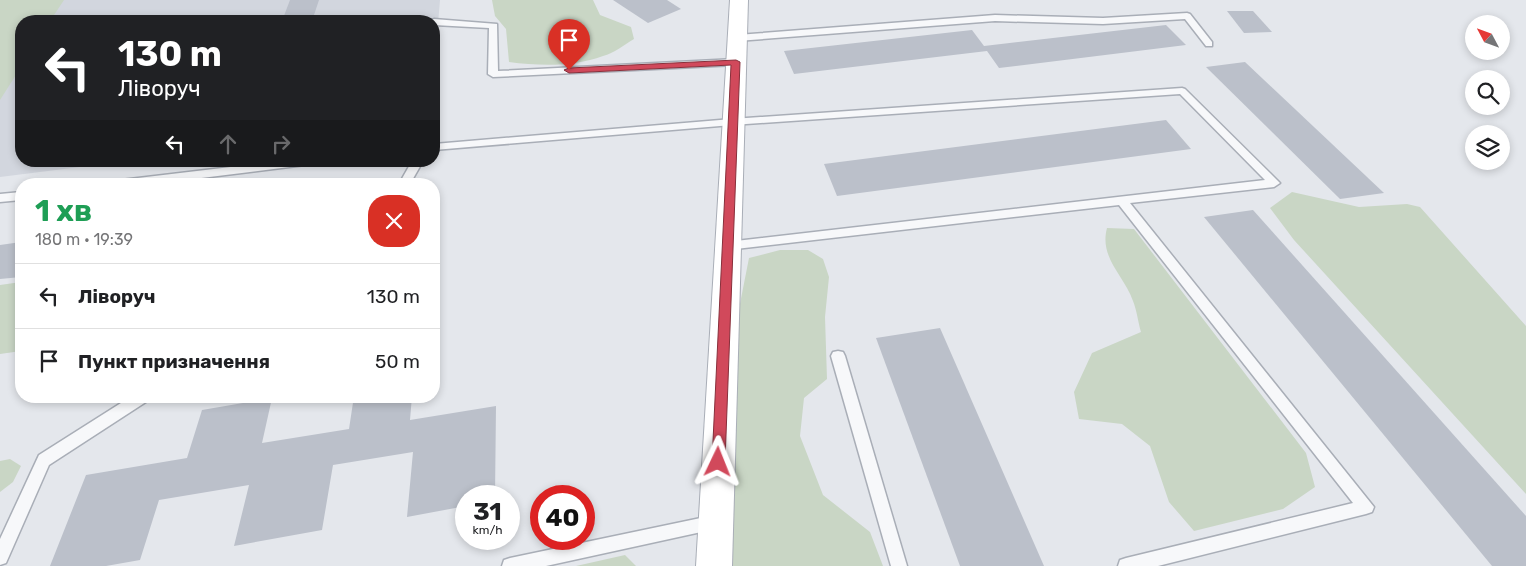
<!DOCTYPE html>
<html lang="uk">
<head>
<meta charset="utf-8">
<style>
  :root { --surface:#fff; --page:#f6f6f6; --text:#202124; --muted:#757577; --line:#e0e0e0 }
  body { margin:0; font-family:Rubik,sans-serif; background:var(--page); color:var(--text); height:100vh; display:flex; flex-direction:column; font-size:19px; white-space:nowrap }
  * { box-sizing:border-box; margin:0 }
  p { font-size:16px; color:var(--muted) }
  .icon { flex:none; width:28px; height:28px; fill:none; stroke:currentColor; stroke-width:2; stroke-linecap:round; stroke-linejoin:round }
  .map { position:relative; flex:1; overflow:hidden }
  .panel { position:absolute; left:15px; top:178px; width:425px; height:225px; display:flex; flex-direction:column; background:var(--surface); border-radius:20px; box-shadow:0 2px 8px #0003 }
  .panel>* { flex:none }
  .top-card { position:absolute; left:15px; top:15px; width:425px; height:152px; border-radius:20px; box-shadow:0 2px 8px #0003; background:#202124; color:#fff; overflow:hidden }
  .needle { width:32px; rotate:311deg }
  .controls { position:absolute; left:1465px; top:15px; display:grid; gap:10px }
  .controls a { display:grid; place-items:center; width:45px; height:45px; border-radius:50%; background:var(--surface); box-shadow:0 2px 8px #0003; font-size:25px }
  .speed { position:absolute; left:455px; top:485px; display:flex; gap:10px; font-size:25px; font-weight:700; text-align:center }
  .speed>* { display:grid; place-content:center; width:65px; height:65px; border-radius:50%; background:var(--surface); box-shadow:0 2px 8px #0003; line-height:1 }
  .speed small { font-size:12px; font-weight:400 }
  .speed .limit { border:8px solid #d22; background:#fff; color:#111 }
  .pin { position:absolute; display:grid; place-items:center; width:42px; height:42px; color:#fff; margin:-51px -21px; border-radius:50% 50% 50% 0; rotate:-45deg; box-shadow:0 0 5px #0007 }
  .pin .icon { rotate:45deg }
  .me { position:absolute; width:55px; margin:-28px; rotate:2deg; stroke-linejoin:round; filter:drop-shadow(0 0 4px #0008) }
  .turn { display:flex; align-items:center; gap:18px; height:105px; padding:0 20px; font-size:22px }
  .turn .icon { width:65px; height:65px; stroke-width:2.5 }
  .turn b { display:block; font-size:35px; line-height:42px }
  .lanes { display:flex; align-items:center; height:48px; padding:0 20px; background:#0003; justify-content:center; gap:25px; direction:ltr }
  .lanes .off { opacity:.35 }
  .round { display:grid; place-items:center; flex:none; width:52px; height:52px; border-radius:20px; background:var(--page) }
  .head { display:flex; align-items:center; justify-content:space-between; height:85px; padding:0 20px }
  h1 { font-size:30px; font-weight:700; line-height:38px; color:#1e9e55 }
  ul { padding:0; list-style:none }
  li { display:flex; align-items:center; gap:15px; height:65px; padding:0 20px; border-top:1px solid var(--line) }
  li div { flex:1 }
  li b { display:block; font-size:19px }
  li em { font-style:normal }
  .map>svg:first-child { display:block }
  .built { fill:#d2d6de }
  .green { fill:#c9d6c5 }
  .building { fill:#bbc0ca }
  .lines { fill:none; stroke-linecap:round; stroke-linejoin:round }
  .lane-casing { stroke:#a9aeb7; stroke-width:3 }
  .secondary-casing { stroke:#a9aeb7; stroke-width:2 }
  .lane { fill:#f7f8fa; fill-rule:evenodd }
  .secondary { fill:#fff; fill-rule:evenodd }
  .route { fill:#d1495b; stroke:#882f3b }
</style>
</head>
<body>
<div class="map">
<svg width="1526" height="566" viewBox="0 0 1526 566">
  <rect width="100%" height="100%" fill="#e4e7ec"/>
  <polygon class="built" points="0,0 440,0 434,72 434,21 21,21 21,161 128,161 0,177"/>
  <g class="green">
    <polygon points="0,0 64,0 50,21 21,21 21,67 0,100"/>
    <path d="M492 0H593L600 15 631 27 634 39C624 45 614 53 603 56 574 67 540 66 509 62L506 29 495 16Z"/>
    <polygon points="1292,192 1359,207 1407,204 1420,207 1526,326 1526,494 1294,240 1270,208"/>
    <path d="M1107 228 1134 229 1306 453 1315 487 1283 509 1194 531 1169 502 1150 446 1122 424 1079 419 1074 392 1092 353 1141 332C1138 322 1137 311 1133 301 1124 275 1099 258 1107 228Z"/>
    <polygon points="780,250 808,250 823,259 829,277 825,317 827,379 804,398 800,436 823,495 870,532 883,566 727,566 735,329 749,258"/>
    <polygon points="21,282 21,351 0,354 0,285"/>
    <polygon points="10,459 21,466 13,482 0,492 0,461"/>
    <polygon points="625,555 636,566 576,566"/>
  </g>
  <g class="building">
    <polygon points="290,0 319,0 312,21 282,21"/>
    <polygon points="613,0 667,0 681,9 648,23"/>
    <polygon points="1227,11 1253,11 1272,32 1244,33"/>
    <polygon points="1166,25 1186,45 999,68 987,51 794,74 784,51 972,30 984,46"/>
    <polygon points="1245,62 1384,193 1340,199 1206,67"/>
    <polygon points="1166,120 1191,149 837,196 824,164"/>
    <polygon points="1253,210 1526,516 1526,566 1492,566 1204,217"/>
    <polygon points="21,242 21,277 0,279 0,245"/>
    <polygon points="940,328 1044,566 960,566 876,338"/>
    <polygon points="354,396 412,396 410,420 496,406 495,496 466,496 466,506 407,517 413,452 333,465 322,530 234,546 249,485 159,500 140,560 106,566 50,566 86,475 187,458 202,410 272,398 262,443 349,429"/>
  </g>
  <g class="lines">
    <g class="lane-casing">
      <g id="lane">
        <polygon points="1187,13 1190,14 1212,42 1212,46 1206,46 1185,19 1103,24 995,21 737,41 732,38 737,35 995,15 1103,18"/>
        <polygon points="413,18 417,21 407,21 408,19"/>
        <polygon points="434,19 497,24 498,71 736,59 741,62 736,65 493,77 488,74 489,28 434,25 434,21 430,21"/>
        <polygon points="1182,88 1185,89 1280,183 1274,187 1130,203 1374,507 1372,512 1366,514 1158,566 1118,566 1120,560 1126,558 1353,503 1119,205 727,250 721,246 727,242 1265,180 1180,94 732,125 434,150 434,144 732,119"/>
        <polygon points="282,161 318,161 313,164 153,184 116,184 121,180"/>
        <polygon points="412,161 423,161 410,184 399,184"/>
        <polygon points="21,192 21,200 0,202 0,194"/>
        <polygon points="838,351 843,352 845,356 907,566 891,566 831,356 833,352"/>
        <polygon points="132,396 151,396 149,400 49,465 6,563 0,565 0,539 39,455"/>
        <polygon points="715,515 721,517 723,522 721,527 715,529 546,566 502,566 504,560 510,558"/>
      </g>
    </g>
    <g class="secondary-casing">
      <polygon id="secondary" points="730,0 748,0 732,566 696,566"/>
    </g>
    <use href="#lane" class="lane"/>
    <use href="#secondary" class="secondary"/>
  </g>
  <polygon class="route" points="736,60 740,62 725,462 723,467 718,468 714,467 712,462 731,65 569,73 564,70 569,68"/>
</svg>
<div class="controls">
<a><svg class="needle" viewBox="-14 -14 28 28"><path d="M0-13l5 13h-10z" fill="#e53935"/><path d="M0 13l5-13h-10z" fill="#757577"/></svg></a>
<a><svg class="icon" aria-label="search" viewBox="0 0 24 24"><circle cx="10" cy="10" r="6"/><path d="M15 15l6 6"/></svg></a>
<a><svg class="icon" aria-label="layers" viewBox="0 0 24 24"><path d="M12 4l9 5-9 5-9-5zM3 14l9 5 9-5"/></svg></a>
</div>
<div class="speed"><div>31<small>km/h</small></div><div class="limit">40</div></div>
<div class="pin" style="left:569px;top:70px;background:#d93025"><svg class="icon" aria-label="arrive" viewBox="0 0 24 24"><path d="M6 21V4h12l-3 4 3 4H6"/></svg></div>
<svg class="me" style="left:718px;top:462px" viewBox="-20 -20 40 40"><path d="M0-17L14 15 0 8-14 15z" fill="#d1495b" stroke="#fff" stroke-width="4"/></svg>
<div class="top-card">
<div class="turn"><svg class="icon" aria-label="left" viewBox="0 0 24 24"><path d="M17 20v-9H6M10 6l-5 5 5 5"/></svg><div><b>130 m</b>Ліворуч</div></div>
<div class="lanes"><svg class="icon" aria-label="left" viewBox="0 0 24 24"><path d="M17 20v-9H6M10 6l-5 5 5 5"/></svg><svg class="icon off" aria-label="ahead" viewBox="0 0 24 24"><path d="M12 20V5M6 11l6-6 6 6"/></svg><svg class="icon off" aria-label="right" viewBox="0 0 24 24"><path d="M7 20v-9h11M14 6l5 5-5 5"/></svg></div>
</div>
<section class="panel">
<div class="head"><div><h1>1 хв</h1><p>180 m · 19:39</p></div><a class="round" style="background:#d93025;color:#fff"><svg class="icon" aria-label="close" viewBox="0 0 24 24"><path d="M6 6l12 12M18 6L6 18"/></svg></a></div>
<ul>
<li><svg class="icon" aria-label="left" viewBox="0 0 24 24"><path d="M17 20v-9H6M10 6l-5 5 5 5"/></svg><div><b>Ліворуч</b></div><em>130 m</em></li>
<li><svg class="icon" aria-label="arrive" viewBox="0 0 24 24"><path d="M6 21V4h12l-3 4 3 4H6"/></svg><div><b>Пункт призначення</b></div><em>50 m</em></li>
</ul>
</section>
</div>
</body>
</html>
